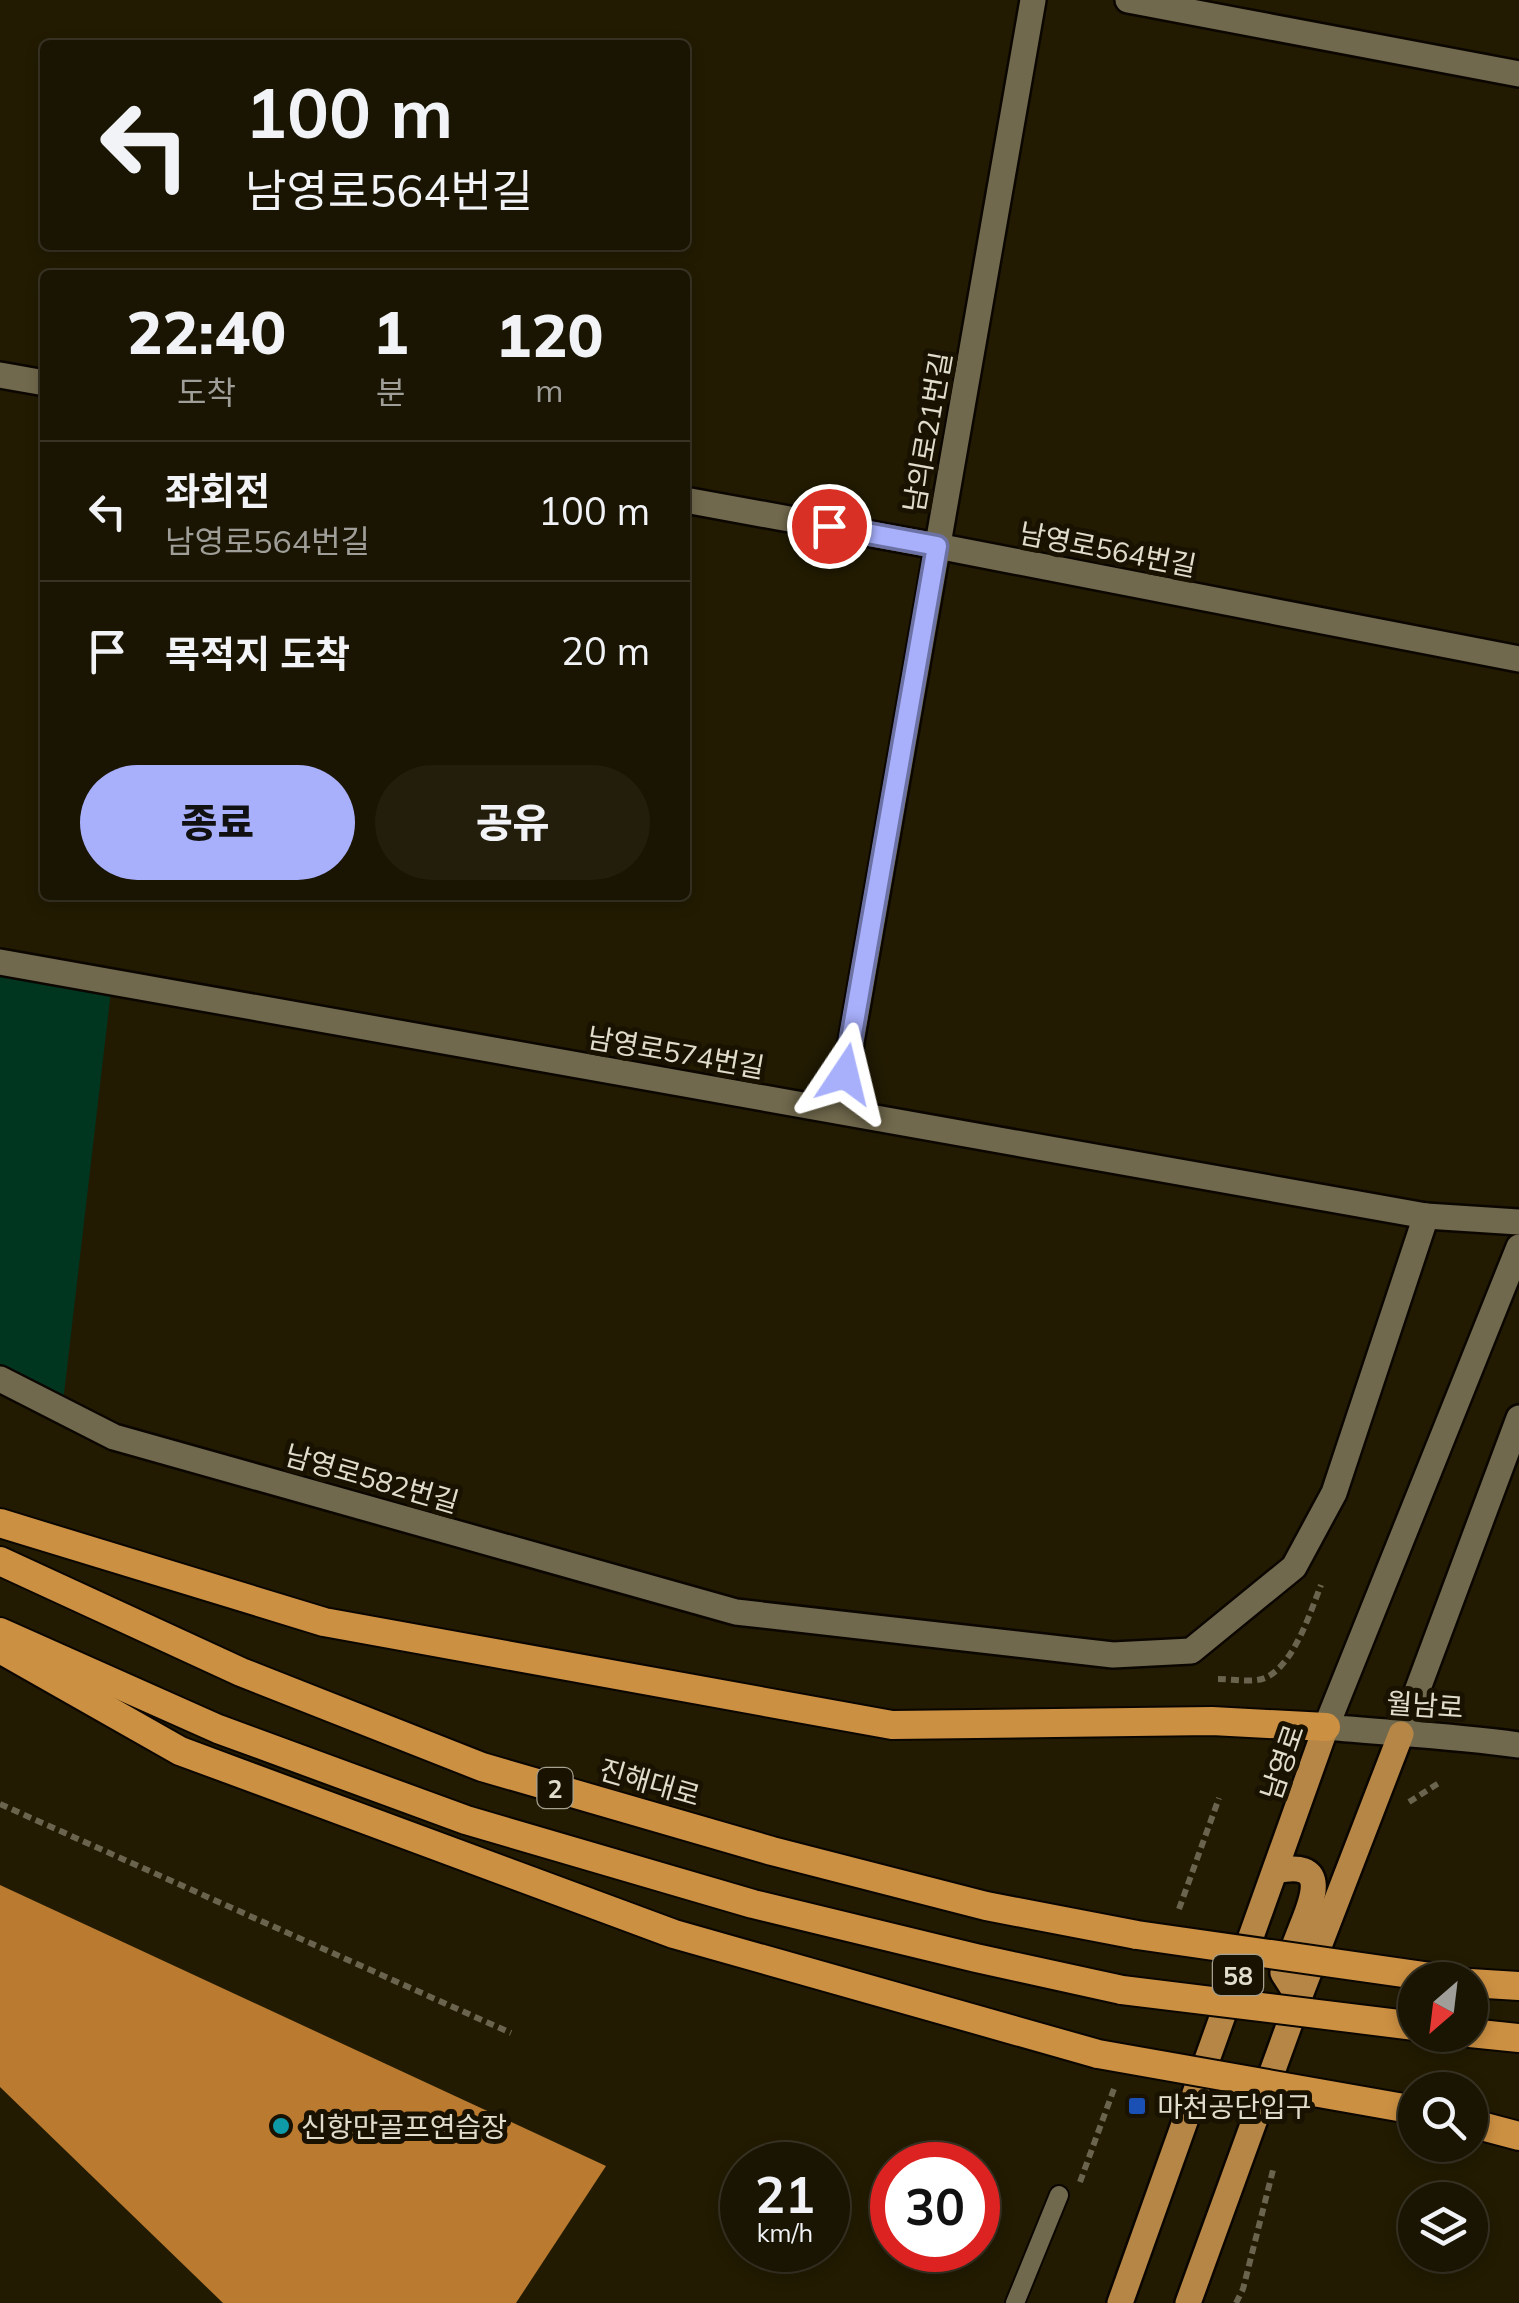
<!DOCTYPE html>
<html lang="ko">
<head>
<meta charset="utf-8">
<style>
  :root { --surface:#1a1402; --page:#231d0c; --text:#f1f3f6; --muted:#9f9e99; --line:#383324; --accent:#a8b0fc }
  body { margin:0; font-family:Mulish,"Noto Sans KR",sans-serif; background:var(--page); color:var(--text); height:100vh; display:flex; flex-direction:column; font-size:38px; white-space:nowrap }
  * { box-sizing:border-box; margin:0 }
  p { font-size:32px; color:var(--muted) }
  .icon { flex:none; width:55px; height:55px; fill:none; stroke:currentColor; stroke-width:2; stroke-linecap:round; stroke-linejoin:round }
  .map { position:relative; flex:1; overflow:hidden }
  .drawer { position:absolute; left:40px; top:270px; width:650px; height:630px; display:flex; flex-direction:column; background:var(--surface); border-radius:10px; box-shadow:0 5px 15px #0003,0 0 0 2px var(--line) }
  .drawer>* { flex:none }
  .hud { position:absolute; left:40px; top:40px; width:650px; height:210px; border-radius:10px; box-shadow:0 5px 15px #0003,0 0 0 2px var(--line); background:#1a1402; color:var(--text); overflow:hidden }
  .needle { width:65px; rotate:208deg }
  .controls { position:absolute; left:1398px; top:1962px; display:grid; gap:20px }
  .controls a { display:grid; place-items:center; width:90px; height:90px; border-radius:50%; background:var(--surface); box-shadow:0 5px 15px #0003,0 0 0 2px var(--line); font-size:50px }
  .speed { position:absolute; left:720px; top:2142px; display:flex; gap:20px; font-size:50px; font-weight:700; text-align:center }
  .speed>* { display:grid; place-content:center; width:130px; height:130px; border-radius:50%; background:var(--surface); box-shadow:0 5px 15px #0003,0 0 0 2px var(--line); line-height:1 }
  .speed small { font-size:25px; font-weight:400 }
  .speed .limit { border:15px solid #d22; background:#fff; color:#111 }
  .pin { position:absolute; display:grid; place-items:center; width:85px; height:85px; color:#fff; margin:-42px; border:5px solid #fff; border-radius:50%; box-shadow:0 2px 10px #0007 }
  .me { position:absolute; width:110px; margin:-55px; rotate:10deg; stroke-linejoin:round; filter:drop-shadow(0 0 8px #0008) }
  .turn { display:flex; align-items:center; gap:35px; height:210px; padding:0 40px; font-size:45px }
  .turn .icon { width:130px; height:130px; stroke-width:2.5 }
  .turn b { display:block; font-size:70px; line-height:85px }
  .eta { display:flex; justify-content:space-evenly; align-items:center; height:170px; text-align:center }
  .eta b { font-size:60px; font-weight:800; line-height:70px }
  .primary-button { display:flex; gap:20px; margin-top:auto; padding:20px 40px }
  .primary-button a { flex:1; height:115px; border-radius:60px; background:var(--accent); color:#111; font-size:40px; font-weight:800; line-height:115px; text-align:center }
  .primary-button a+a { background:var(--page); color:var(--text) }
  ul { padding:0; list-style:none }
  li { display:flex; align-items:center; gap:30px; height:140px; padding:0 40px; border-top:2px solid var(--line) }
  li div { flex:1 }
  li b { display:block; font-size:38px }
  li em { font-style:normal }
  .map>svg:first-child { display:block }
  .green { fill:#003620 }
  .building { fill:#ba7b31 }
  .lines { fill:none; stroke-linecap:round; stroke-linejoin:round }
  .service-casing { stroke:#0b0600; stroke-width:22 }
  .minor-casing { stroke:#0b0600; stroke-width:30 }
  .secondary-casing { stroke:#0b0600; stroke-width:30 }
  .primary-casing { stroke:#0b0600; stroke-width:30 }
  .trunk-casing { stroke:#0b0600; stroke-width:32 }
  .path { stroke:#6a644e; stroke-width:6; stroke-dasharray:8 5; stroke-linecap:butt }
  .service { stroke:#71694d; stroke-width:18 }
  .minor { stroke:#71694d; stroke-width:25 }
  .secondary { stroke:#71694d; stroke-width:25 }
  .primary { stroke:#b58645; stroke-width:25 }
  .trunk { stroke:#cc9042; stroke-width:28 }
  .trunk-bridge-casing { stroke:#0b0600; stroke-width:32; stroke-linecap:butt }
  .trunk-bridge { stroke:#cc9042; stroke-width:28 }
  .route-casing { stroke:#6d72a4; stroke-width:25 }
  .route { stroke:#a8b0fc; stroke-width:18 }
  .transit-dot { fill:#1a4fb4; stroke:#191200; stroke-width:4 }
  .culture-dot { fill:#0f9aa8; stroke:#191200; stroke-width:4 }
  .labels { text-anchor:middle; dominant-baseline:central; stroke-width:10; stroke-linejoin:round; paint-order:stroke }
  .shield { fill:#191200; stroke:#a5a090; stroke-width:2.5 }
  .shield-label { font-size:25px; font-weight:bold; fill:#e1ddcd }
  .street-label { font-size:28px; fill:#e1ddcd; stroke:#191200 }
  .poi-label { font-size:28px; fill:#e1ddcd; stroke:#191200; text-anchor:start }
</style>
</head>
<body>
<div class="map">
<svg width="1519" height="2303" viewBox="0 0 1519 2303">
  <rect width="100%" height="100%" fill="#221b02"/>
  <polygon class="green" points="0,962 112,982 62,1411 0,1379"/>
  <polygon class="building" points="0,1885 606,2166 516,2303 223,2303 0,2087"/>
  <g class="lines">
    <g class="service-casing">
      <polyline id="service" points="1015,2303 1059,2195"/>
    </g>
    <g class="minor-casing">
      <g id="minor">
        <polyline points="1128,0 1519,74"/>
        <polyline points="0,375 45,383"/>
        <polyline points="685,500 937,546 1519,659"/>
        <polyline points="0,962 1426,1216 1519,1222"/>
        <polyline points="839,1111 1033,0"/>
        <polyline points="0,1379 114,1437 736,1612 1113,1655 1191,1651 1294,1567 1334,1493 1426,1216"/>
      </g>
    </g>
    <g class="secondary-casing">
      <g id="secondary">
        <path d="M1519 1247 1326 1727C1391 1733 1455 1736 1519 1745"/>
        <polyline points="1401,1734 1519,1418"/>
      </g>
    </g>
    <g class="primary-casing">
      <g id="primary">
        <path d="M1276 1871C1327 1860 1315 1894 1302 1926 1296 1942 1290 1957 1283 1973L1299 1998"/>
        <polyline points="1120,2303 1326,1727"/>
        <polyline points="1188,2303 1299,1998 1401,1734"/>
      </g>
    </g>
    <g class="trunk-casing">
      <g id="trunk">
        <polyline points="0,1523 324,1622 892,1725 1212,1721 1326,1727"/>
        <polyline points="0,1561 241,1672 482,1767 772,1851 986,1906 1137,1935"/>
        <polyline points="0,1632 218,1729 466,1820 753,1904 976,1958 1122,1990"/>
        <polyline points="0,1649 180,1751 674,1934 1098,2054"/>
        <polyline points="1470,1983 1519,1986"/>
        <polyline points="1470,2033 1519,2038"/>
        <polyline points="1470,2123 1519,2136"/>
      </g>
    </g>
    <g class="path">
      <path d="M1218 1679C1232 1679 1253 1683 1265 1678 1294 1665 1310 1613 1321 1585"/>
      <polyline points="1409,1802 1439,1783"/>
      <polyline points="0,1804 511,2033"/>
      <polyline points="1179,1909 1219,1798"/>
      <polyline points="1080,2182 1115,2086"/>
      <polyline points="1236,2303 1243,2289 1273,2170"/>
    </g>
    <use href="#service" class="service"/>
    <use href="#minor" class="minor"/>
    <use href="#secondary" class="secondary"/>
    <use href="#primary" class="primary"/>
    <use href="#trunk" class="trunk"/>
    <g class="trunk-bridge-casing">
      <g id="trunk-bridge">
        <polyline points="1137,1935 1452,1980"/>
        <polyline points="1122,1990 1415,2026"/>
        <polyline points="1098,2054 1415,2110"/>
      </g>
    </g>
    <use href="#trunk-bridge" class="trunk-bridge"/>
  </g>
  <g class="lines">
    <g class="route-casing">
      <polyline id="route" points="829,526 937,546 845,1074"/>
    </g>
    <use href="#route" class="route"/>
  </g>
  <rect class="transit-dot" x="1127" y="2096" width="20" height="20" rx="5"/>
  <circle class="culture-dot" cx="281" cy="2126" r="10"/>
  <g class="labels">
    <g class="shield">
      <rect x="537.5" y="1768" width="35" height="40" rx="8"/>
      <rect x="1213" y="1955" width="50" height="40" rx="8"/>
    </g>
    <g class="shield-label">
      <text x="555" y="1788">2</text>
      <text x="1238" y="1975">58</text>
    </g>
    <g class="street-label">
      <text transform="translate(927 432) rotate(-80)">남의로21번길</text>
      <text transform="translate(1108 549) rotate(11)">남영로564번길</text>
      <text transform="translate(676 1052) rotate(10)">남영로574번길</text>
      <text transform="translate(372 1478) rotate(16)">남영로582번길</text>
      <text transform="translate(1425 1705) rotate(4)">월남로</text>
      <text transform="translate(1282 1762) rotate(-71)">남영로</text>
      <text transform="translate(650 1782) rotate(16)">진해대로</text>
    </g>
    <g class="poi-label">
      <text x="1157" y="2106">마천공단입구</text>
      <text x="301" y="2126">신항만골프연습장</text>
    </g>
  </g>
</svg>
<div class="controls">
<a><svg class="needle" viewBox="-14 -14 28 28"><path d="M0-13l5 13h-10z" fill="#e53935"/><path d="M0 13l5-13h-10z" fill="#9f9e99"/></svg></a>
<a><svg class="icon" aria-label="search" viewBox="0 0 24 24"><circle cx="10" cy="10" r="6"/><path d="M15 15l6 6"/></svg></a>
<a><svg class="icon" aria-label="layers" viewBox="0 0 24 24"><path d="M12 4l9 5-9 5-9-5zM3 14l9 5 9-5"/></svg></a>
</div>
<div class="speed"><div>21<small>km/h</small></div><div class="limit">30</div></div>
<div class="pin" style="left:829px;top:526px;background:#d93025"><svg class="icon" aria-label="arrive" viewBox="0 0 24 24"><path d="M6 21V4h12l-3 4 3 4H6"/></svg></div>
<svg class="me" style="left:845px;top:1074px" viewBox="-20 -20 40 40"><path d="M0-17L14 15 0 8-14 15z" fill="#a8b0fc" stroke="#fff" stroke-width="4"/></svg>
<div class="hud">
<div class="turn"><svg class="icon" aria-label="left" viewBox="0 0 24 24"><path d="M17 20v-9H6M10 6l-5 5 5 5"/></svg><div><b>100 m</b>남영로564번길</div></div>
</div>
<section class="drawer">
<div class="eta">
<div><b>22:40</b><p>도착</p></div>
<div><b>1</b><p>분</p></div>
<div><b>120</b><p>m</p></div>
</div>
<ul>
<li><svg class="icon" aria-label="left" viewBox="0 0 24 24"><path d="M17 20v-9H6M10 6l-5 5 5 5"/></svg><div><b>좌회전</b><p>남영로564번길</p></div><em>100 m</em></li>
<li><svg class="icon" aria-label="arrive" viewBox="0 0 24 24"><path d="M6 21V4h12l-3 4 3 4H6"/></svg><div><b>목적지 도착</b></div><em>20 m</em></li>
</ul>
<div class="primary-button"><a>종료</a><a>공유</a></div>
</section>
</div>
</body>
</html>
